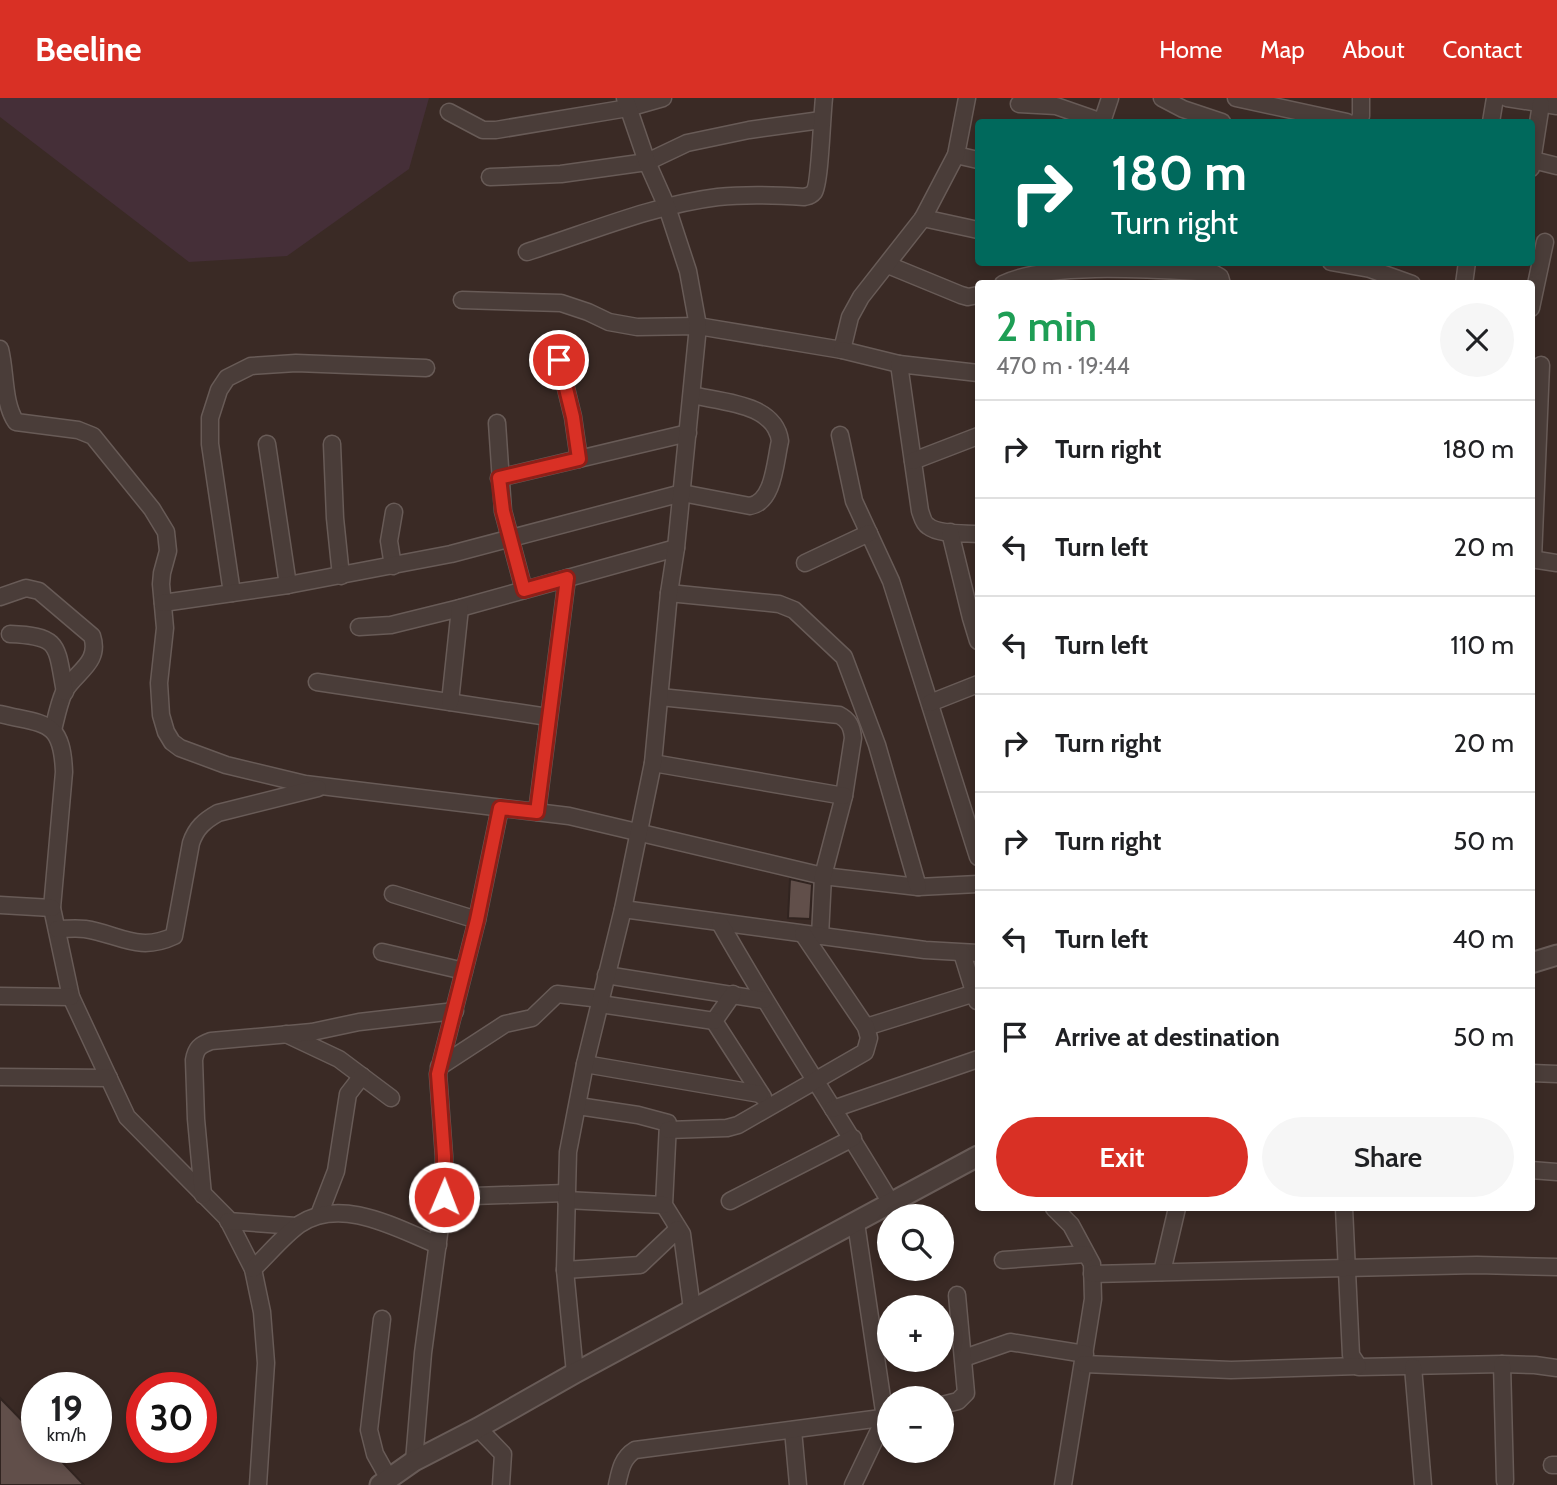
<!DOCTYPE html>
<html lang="en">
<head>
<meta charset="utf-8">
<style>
  :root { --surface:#fff; --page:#f6f6f6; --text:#202124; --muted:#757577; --line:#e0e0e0; --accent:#d93025 }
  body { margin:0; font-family:Cabin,sans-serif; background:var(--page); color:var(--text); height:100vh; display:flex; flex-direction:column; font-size:26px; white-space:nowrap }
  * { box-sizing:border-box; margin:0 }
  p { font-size:23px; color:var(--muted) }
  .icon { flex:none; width:38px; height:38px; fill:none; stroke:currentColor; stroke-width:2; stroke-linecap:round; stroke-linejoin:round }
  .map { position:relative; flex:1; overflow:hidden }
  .sheet { position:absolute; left:975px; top:182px; width:560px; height:931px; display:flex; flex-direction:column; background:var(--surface); border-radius:7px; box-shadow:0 4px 10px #0003 }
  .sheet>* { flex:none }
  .top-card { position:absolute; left:975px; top:21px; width:560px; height:147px; border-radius:7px; box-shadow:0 4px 10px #0003; background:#00695c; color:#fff; overflow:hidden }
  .fabs { position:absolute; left:877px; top:1106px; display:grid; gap:14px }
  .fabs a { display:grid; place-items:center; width:77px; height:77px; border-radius:50%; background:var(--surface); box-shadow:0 4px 10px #0003; font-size:35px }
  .speed { position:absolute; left:21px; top:1274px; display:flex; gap:14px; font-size:35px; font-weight:700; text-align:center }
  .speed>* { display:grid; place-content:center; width:91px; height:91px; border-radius:50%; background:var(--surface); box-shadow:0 4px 10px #0003; line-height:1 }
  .speed small { font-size:18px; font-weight:400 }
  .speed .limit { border:10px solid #d22; background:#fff; color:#111 }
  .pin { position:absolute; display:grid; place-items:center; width:60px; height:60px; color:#fff; margin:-30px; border:4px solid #fff; border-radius:50%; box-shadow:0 2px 7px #0007 }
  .me { position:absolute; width:77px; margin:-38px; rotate:1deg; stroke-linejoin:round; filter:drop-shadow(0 0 5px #0008) }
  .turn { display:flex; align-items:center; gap:24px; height:147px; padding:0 21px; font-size:32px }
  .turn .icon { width:91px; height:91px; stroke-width:2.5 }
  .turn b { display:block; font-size:49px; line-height:60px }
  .round { display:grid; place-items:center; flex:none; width:74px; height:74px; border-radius:37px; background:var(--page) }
  .headline { display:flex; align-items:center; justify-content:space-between; height:119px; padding:0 21px }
  h1 { font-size:42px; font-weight:600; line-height:52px; color:#1e9e55 }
  .button { display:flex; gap:14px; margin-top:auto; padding:14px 21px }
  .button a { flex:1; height:80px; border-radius:42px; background:var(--accent); color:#fff; font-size:28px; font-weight:600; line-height:80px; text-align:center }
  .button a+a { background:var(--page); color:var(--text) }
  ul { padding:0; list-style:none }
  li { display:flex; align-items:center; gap:21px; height:98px; padding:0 21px; border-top:2px solid var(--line) }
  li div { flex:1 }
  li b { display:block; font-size:26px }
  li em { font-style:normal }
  header { display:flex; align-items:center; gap:42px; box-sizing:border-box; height:98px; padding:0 35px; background:var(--accent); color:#fff }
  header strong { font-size:33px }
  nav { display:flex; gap:38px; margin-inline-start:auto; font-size:24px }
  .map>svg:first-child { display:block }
  .green { fill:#452f38 }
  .building { fill:#614f4a; stroke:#312420; stroke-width:2 }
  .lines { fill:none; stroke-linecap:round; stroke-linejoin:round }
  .minor-casing { stroke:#685b57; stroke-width:19 }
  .tertiary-casing { stroke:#685b57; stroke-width:23 }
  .minor { stroke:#4a3d39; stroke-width:16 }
  .tertiary { stroke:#4a3d39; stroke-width:19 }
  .route-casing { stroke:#8d1f18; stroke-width:18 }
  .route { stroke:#d93025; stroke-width:12 }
</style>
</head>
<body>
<header>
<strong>Beeline</strong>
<nav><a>Home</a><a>Map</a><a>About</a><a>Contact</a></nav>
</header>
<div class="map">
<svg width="1557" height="1387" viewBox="0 0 1557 1387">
  <rect width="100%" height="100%" fill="#3a2a25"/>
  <polygon class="green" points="0,0 429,0 409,71 287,158 189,164 0,19"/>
  <g class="building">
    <polygon points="790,781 812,786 810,821 788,820"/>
    <polygon points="0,1300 37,1338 37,1349 48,1349 84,1387 0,1387"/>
  </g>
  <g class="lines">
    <g class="minor-casing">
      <g id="minor">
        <polyline points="1162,0 1183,11 1222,24"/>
        <polyline points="1236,0 1347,24"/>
        <polyline points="1507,0 1557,8"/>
        <polyline points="1019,6 1056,8 1102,24"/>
        <polyline points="449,14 483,32 496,32 628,10 663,0"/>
        <polyline points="1102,24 1110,0"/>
        <polyline points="1358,24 1361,18 1361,0"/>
        <polyline points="1491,24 1495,0"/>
        <polyline points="956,57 978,62"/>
        <polyline points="1533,62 1557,68"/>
        <polyline points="1531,70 1541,6"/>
        <polyline points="490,79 561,76 647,64 687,45 749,32 821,22"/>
        <polyline points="923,120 978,132"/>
        <path d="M527 154C590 134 653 107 718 99 747 96 775 97 804 99 808 98 811 98 814 94 820 86 822 16 824 0"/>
        <polyline points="1331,164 1370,171 1412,186"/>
        <polyline points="888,167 961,197 968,199 978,197"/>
        <path d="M1003 186C1050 163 1159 172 1213 175L1220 179 1222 186"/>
        <polyline points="1464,186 1467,164"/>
        <polyline points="462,202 561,205 588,214 609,224 637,229 698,228 842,252 850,219 861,199 923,120 956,57 967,0"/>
        <polyline points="1531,210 1545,144"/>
        <path d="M0 251C6 275 3 305 16 324L78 332 93 338 152 411 166 434 168 453 162 475 161 486 165 530 159 585 161 617 166 634 172 644 180 650 226 667 305 686 569 718 823 778 918 789 978 786"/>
        <polyline points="842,252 899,266"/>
        <polyline points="559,262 573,319 579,361"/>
        <path d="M978 275 899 266 920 413C922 418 923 425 928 428 939 437 964 435 978 436"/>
        <polyline points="497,325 503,413 524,492"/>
        <polyline points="840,337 854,403 891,483 978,759"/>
        <polyline points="267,346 288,487"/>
        <polyline points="332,346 335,420 341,478"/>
        <polyline points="913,363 978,338"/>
        <polyline points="499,380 688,335"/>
        <polyline points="950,434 971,520 978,543"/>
        <polyline points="1531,461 1557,465"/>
        <polyline points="1533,461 1541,267"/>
        <polyline points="805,465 869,435"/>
        <polyline points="393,468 389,443 394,414"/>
        <polyline points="232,495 210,346 210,320 219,292 227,280 251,268 296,265 426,270"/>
        <polyline points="669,495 779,506 794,512 844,559 877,647 918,789"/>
        <path d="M0 499 26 490 39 493 92 538C101 565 75 574 64 594 59 605 56 620 53 632"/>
        <path d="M163 505 288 487 451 456 682 395 750 408C774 404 775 364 780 343 775 305 721 304 692 297"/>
        <polyline points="359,529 391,527 460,510 676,450"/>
        <path d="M10 536C61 538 56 547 65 594"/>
        <polyline points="317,584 548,619"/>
        <path d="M660 599 839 617C849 622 852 629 853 640L844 698 823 778 820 838"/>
        <polyline points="450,604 460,510"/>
        <polyline points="930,605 978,586"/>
        <path d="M0 616C45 627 62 621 64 674L52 810 71 899 127 1019 227 1120 253 1171 262 1214 266 1265 258 1387"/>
        <polyline points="653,665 844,698"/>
        <polyline points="537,714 567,480"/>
        <polyline points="393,796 477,822"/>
        <polyline points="0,807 52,810"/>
        <polyline points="623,811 925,852 978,855"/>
        <path d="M720 825C774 921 835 1011 891 1105"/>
        <path d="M57 831C66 831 76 830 85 831 119 836 138 855 174 838L191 745C196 730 204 723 218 715L318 690"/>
        <polyline points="382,854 464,873"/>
        <polyline points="962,855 977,903"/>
        <polyline points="606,877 764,902"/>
        <polyline points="733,896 714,923 763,999"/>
        <polyline points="0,898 71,899"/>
        <polyline points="600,906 714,923"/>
        <polyline points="866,929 975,895"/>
        <polyline points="286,936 339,961 391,1000"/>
        <polyline points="585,966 760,996"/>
        <polyline points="439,969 505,926 532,920 557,896 601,901"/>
        <polyline points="1531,975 1557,976"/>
        <polyline points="0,979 109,980"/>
        <polyline points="578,1008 638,1017 668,1025 664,1107 682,1136 692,1211"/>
        <polyline points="833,1011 978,961"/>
        <polyline points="668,1032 727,1030 738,1027 865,954 869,940 866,929 803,836"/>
        <polyline points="1531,1072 1557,1074"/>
        <path d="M203 1097 196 1021 194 962C196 950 200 947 211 943L312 934 359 924 455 913"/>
        <polyline points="444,1099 566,1095"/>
        <polyline points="566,1102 664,1107"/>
        <polyline points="730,1103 853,1040"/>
        <polyline points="1054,1110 1071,1127 1092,1166 1093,1201 1063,1387"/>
        <polyline points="1344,1110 1351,1257 1359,1269 1502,1266 1535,1267 1557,1270"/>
        <polyline points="319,1117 336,1073 348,996 362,978"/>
        <polyline points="228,1123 296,1128"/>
        <polyline points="1003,1162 1086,1156"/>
        <path d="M253 1171C268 1157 283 1138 300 1126 342 1098 398 1131 438 1147"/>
        <polyline points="565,1172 640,1167 678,1131"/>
        <polyline points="1162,1174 1177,1110"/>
        <polyline points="1092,1176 1477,1167 1557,1169"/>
        <polyline points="382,1221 369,1332 375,1356 389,1381"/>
        <polyline points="964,1260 1010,1244 1085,1256"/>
        <polyline points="1084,1266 1231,1272 1358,1268"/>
        <polyline points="1502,1266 1505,1383"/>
        <polyline points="1413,1269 1423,1387"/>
        <polyline points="575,1275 565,1172 568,1054 585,966 623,811 653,665 669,495 676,450 698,228 688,173 667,109 647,64 625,0"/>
        <polyline points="942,1307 958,1303 966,1295 957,1197"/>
        <polyline points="478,1330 503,1356 501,1387"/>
        <polyline points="793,1332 798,1387"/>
        <polyline points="414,1363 423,1255 444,1099 444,1058 438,976 477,822 500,710"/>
        <polyline points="1552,1367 1557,1367"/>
        <path d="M617 1387C620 1373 622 1360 635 1352L889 1319"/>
        <polyline points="853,1387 885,1320 856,1125"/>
      </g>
    </g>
    <g class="tertiary-casing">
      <g id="tertiary">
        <polyline points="1531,865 1557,857"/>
        <polyline points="380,1387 414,1363 478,1330 575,1275 978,1058"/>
      </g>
    </g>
    <use href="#minor" class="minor"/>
    <use href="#tertiary" class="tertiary"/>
  </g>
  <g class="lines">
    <g class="route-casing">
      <polyline id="route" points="444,1099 444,1058 438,976 477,822 500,710 537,714 567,480 524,492 503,413 499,380 579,361 573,319 559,262"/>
    </g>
    <use href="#route" class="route"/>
  </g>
</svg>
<div class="fabs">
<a><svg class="icon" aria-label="search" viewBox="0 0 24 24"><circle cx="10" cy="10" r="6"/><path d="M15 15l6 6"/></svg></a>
<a>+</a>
<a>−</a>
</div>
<div class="speed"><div>19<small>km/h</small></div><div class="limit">30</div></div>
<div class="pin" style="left:559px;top:262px;background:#d93025"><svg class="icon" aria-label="arrive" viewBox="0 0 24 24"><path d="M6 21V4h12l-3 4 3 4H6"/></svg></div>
<svg class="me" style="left:444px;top:1099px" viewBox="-20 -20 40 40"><circle r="17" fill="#d93025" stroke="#fff" stroke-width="3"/><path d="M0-11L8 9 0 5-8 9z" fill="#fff"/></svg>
<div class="top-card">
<div class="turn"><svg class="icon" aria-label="right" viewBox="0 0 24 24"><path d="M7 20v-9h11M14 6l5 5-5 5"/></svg><div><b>180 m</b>Turn right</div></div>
</div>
<section class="sheet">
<div class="headline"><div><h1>2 min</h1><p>470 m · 19:44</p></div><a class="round"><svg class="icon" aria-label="close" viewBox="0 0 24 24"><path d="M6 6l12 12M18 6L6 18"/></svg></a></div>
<ul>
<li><svg class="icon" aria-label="right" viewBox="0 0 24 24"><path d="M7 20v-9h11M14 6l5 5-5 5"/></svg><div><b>Turn right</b></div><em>180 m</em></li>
<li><svg class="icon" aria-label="left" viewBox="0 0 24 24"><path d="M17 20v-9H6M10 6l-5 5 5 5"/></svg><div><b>Turn left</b></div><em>20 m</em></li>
<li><svg class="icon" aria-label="left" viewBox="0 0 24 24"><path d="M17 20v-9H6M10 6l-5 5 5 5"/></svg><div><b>Turn left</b></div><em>110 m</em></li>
<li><svg class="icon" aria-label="right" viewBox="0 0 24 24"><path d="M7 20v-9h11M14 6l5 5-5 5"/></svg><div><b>Turn right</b></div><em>20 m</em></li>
<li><svg class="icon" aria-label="right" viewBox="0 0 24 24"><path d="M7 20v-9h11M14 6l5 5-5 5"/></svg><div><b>Turn right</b></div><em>50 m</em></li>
<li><svg class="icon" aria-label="left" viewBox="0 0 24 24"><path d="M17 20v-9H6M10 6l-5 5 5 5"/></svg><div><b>Turn left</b></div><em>40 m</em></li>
<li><svg class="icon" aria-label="arrive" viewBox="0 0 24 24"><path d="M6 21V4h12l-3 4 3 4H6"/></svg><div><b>Arrive at destination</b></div><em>50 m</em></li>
</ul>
<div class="button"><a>Exit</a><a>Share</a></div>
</section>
</div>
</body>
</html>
